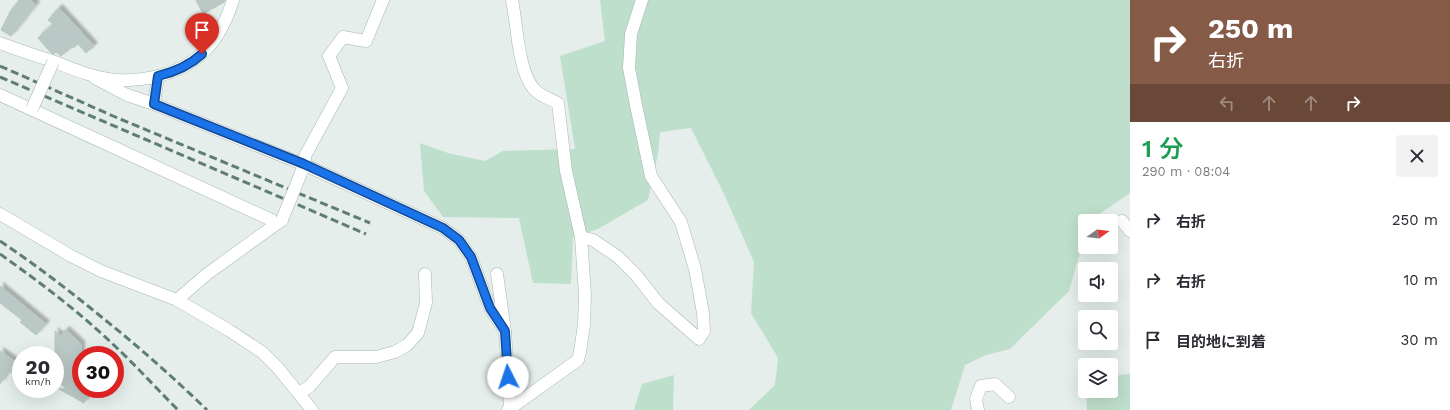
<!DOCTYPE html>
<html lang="ja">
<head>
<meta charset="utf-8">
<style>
  :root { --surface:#fff; --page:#f2f2f3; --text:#2b2b33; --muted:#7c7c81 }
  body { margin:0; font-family:"Work Sans","Noto Sans JP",sans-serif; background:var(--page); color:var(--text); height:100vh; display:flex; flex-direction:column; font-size:15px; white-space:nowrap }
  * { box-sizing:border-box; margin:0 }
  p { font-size:13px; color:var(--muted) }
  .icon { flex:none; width:22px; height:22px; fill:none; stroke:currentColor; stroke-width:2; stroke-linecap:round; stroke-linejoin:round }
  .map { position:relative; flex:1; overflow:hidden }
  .panel { display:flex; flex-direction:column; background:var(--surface); width:320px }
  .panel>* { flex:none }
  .hud { background:#855a47; color:#fff; overflow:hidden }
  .needle { width:26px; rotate:76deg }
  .controls { position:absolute; left:1078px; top:214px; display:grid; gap:8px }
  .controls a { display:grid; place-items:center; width:40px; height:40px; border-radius:4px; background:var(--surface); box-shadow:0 4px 16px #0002; font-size:20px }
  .speed { position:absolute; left:12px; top:346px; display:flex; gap:8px; font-size:20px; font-weight:700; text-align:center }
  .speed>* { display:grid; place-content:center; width:52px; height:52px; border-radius:50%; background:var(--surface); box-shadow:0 4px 16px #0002; line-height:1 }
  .speed small { font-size:10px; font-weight:400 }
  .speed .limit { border:6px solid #d22; background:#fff; color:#111 }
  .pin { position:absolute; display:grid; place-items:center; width:34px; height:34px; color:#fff; margin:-41px -17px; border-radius:50% 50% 50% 0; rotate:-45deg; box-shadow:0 0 4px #0007 }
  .pin .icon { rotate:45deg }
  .me { position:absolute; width:44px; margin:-22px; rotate:356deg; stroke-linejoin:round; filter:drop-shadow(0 0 3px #0008) }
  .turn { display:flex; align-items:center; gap:14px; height:84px; padding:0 12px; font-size:18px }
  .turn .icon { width:52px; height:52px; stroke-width:2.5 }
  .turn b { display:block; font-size:28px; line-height:34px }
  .lanes { display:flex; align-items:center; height:38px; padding:0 12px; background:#0003; justify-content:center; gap:20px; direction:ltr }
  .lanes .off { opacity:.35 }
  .round { display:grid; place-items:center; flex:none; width:42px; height:42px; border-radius:4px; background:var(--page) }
  .head { display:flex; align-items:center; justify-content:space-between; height:68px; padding:0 12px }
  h1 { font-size:24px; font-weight:600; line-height:30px; color:#1e9e55 }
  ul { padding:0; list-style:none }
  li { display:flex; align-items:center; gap:12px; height:60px; padding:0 12px }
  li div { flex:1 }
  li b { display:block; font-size:15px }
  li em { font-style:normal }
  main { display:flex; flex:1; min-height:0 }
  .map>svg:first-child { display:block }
  .green { fill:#bedfcb }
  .building { fill:#bac9c5; stroke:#b7c8c3; filter:url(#shadow) }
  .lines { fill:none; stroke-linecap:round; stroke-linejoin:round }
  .street-casing { stroke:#a7b7b3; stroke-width:13 }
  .secondary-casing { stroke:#a3bab4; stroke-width:13 }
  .street { stroke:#fff; stroke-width:12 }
  .secondary { stroke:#fff; stroke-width:12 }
  .rail { stroke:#5f7c77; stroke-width:3; stroke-dasharray:8 4; stroke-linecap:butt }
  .street-bridge-casing { stroke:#a7b7b3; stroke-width:13; stroke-linecap:butt }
  .street-bridge { stroke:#fff; stroke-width:12 }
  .route-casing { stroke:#114b97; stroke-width:10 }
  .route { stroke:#1a73e8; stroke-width:7 }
</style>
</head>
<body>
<main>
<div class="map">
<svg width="1130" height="410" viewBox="0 0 1130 410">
  <defs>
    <filter id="shadow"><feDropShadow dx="3.5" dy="-3.5" stdDeviation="1" flood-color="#0004"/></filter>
  </defs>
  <rect width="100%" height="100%" fill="#e5eeeb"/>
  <g class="green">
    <polygon points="600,0 1130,0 1130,193 1089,221 1085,221 1085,235 1069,291 1010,349 986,355 965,365 951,410 749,410 775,385 778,358 751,313 754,262 724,194 691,128 660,132 658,154 648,200 598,229 573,237 571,284 533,283 519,218 443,217 424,191 420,143 448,153 485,161 503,151 575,149 560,56 605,41"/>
    <polygon points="1130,374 1130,410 1087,410 1086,391 1111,391 1111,376"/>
    <polygon points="674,375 673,410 634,410 642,384"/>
  </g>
  <g class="building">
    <polygon points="20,0 31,0 36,5 11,36 1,30 11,10"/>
    <polygon points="196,0 225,0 224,2 203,14"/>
    <polygon points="59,8 94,46 86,53 78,44 73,48 72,47 61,56 56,52 54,54 51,53 38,38 53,24 48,20"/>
    <polygon points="0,286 46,324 36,335 20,322 22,320 0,303"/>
    <polygon points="66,330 81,344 81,389 92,389 84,403 59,389 65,389 66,387 55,381 55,331 60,336"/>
    <polygon points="0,351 17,363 11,373 9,371 0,384"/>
  </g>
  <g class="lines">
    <g class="street-casing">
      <g id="street">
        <polyline points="95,78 127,95 154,104 305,165 443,228 459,240 471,257 490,308 505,331"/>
        <polyline points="0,95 278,223"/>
        <polyline points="154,104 158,76"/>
        <polyline points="302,170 305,165 305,156 342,88 329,56 343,37 366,41 383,0"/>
        <polyline points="0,214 71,256 101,271 177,300 230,331 262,352 278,368 312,410"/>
        <polyline points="1122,221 1130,231"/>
        <polyline points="581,237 593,240 618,257 637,276 658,303 699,339 704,331 703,313 695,269 681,222 651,176 636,105 629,68 631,34 642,0"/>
        <polyline points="497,274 505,331 510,408"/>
        <polyline points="177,300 207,274 282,220"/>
        <polyline points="299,393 309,387 335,357 376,357 395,352 407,345 418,333 426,303 425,274"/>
        <path d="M508 410 578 360 580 352 584 325 585 295 581 237 566 171 558 103C550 99 540 96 534 89 518 71 517 24 512 0"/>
        <polyline points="978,410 976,399 981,386 995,384 1009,397"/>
      </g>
    </g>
    <g class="secondary-casing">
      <path id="secondary" d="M0 43C18 50 37 56 55 62 75 70 97 79 119 80 133 81 145 79 158 76 200 66 221 39 233 0"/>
    </g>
    <use href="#street" class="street"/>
    <use href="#secondary" class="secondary"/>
    <g class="rail">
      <polyline points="0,66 113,116 370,223"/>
      <polyline points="0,77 366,234"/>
      <path d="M0 241C36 265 71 292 104 319 140 348 174 378 207 410"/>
      <path d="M0 254C41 283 82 314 118 349 139 369 158 390 178 410"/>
    </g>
    <g class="street-bridge-casing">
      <g id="street-bridge">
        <polyline points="32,109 53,62"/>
        <polyline points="282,220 301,173"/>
      </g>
    </g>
    <use href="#street-bridge" class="street-bridge"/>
  </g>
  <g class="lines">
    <g class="route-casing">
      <path id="route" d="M202 54C189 66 175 72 158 76L154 104 304 164 443 228 459 240 471 257 490 308 505 331 508 377"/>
    </g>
    <use href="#route" class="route"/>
  </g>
</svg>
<div class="controls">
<a><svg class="needle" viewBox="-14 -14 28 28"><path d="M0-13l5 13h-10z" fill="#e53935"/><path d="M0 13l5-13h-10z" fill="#7c7c81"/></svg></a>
<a><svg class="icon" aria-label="sound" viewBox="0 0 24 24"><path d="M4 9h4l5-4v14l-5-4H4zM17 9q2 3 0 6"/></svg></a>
<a><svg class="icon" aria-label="search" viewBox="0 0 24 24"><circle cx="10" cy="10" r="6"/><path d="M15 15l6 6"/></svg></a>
<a><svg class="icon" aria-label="layers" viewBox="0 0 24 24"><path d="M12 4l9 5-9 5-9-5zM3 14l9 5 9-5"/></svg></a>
</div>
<div class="speed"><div>20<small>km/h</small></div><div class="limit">30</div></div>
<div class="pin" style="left:202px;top:54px;background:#d93025"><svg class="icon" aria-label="arrive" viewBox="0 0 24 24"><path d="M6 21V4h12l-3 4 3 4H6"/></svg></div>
<svg class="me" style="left:508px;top:377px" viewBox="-20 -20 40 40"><circle r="19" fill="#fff"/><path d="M0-13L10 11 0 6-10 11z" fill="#1a73e8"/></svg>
</div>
<section class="panel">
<div class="hud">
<div class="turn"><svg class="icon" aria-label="right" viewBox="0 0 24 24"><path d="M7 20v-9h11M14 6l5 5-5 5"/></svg><div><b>250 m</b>右折</div></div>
<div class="lanes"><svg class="icon off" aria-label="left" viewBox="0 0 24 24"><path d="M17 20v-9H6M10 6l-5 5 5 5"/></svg><svg class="icon off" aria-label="ahead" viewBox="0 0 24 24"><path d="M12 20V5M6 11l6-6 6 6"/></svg><svg class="icon off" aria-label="ahead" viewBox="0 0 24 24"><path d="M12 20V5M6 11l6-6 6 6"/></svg><svg class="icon" aria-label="right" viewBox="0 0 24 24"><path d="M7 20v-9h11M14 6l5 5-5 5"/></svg></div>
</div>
<div class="head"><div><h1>1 分</h1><p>290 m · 08:04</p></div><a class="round"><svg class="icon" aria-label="close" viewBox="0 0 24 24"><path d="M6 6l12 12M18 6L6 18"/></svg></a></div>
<ul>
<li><svg class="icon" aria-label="right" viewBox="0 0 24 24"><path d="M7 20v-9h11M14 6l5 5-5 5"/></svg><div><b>右折</b></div><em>250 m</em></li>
<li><svg class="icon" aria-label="right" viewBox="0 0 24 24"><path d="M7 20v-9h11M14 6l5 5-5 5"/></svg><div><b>右折</b></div><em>10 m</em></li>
<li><svg class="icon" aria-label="arrive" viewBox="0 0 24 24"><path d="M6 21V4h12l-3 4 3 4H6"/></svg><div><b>目的地に到着</b></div><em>30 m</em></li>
</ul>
</section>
</main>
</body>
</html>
